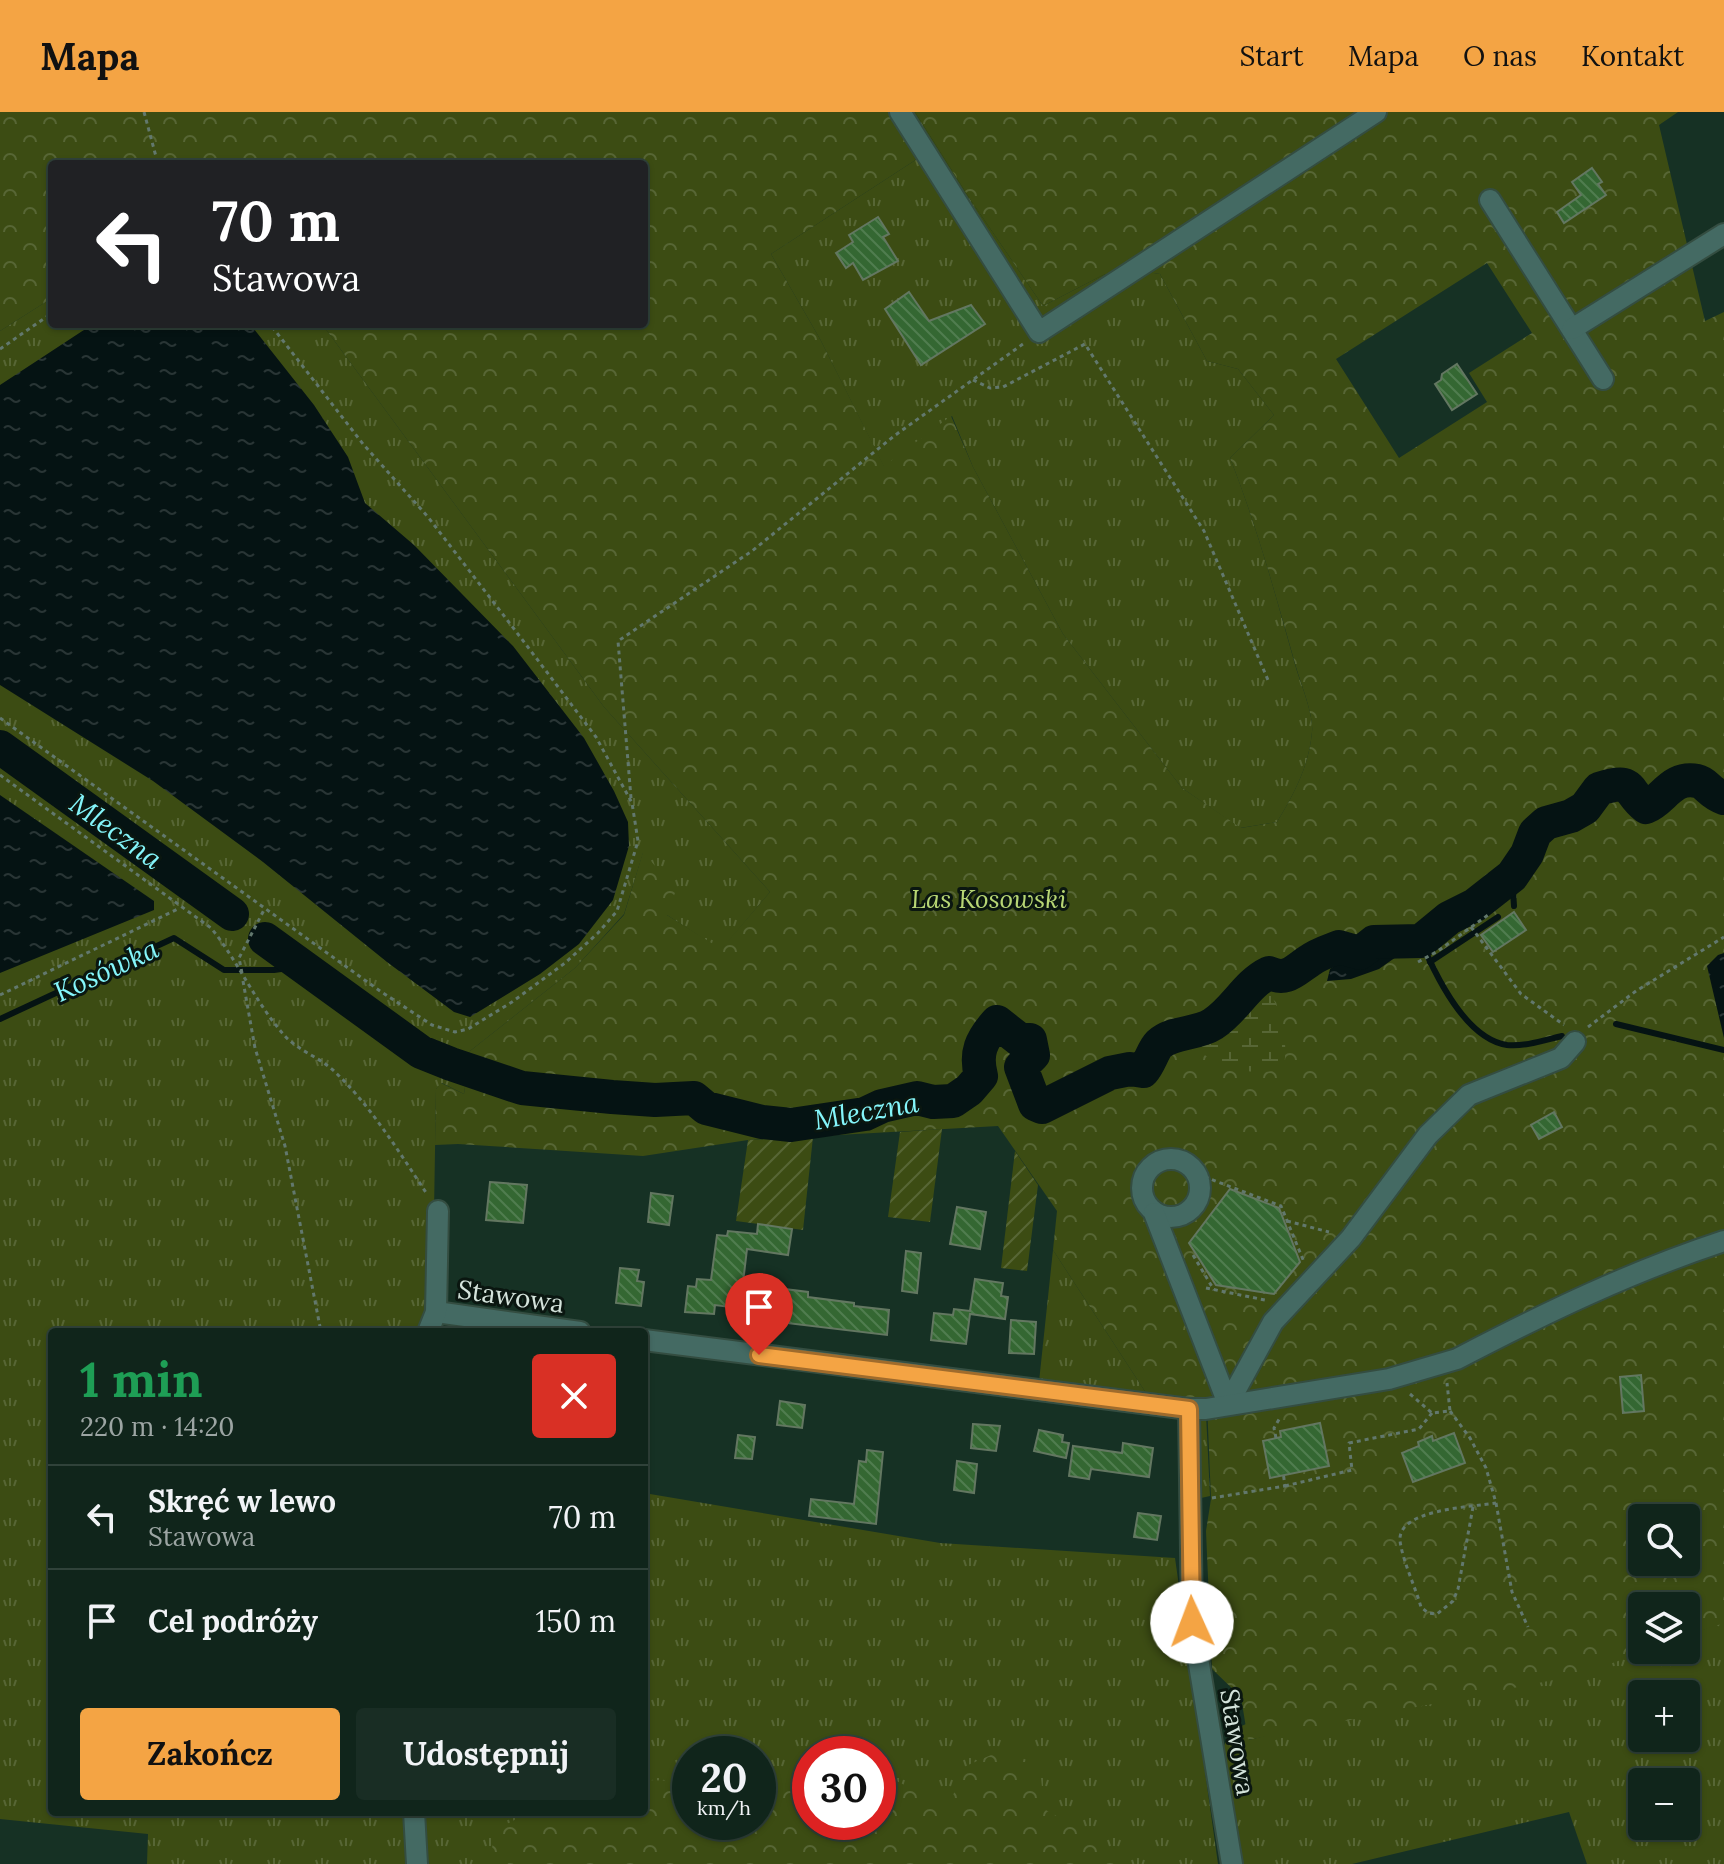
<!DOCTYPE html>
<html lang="pl">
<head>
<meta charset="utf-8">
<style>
  :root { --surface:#10251b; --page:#192d24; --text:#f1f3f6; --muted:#9ca5a3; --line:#30423a; --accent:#f4a444 }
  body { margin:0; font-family:Lora,serif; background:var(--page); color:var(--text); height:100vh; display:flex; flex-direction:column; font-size:30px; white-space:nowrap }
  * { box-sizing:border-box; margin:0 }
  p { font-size:26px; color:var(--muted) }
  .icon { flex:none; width:44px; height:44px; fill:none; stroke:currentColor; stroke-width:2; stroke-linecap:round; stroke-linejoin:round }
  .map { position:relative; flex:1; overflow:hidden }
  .panel { position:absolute; left:48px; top:1216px; width:600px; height:488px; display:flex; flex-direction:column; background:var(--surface); border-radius:8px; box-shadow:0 2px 6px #0004,0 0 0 2px var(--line) }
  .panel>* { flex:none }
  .top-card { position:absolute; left:48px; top:48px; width:600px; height:168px; border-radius:8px; box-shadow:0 2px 6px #0004,0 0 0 2px var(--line); background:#202124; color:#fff; overflow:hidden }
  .tools { position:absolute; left:1628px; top:1392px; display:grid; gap:16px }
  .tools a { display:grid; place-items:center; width:72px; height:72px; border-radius:8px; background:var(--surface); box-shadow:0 2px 6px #0004,0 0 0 2px var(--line); font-size:40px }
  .speed { position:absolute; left:672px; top:1624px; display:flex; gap:16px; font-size:40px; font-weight:700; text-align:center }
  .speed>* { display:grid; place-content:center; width:104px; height:104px; border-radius:50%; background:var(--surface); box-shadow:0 2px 6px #0004,0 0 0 2px var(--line); line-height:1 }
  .speed small { font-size:20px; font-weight:400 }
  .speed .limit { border:12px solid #d22; background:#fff; color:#111 }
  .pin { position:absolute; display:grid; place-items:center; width:68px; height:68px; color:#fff; margin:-82px -34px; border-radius:50% 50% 50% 0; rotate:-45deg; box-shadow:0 0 8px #0007 }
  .pin .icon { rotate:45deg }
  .me { position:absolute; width:88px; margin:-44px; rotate:358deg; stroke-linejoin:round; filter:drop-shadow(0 0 6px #0008) }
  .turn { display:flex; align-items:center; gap:28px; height:168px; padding:0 32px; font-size:36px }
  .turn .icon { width:104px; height:104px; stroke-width:2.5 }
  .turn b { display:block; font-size:56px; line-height:68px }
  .round { display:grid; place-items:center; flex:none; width:84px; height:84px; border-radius:8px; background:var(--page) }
  .summary { display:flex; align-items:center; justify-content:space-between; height:136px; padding:0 32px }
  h1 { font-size:48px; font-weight:700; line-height:60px; color:#1e9e55 }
  .button { display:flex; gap:16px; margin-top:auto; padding:16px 32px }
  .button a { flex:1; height:92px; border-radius:8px; background:var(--accent); color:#111; font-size:32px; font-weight:700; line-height:92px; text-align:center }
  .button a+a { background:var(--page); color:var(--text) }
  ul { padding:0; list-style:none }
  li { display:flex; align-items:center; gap:24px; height:104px; padding:0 32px; border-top:2px solid var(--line) }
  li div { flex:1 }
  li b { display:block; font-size:30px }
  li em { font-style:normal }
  header { display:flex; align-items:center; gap:48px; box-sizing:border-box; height:112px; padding:0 40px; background:var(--accent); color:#111 }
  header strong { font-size:38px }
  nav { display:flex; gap:44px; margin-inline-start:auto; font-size:28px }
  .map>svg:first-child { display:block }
  .grass { fill:url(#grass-tufts); fill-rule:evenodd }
  .forest { fill:url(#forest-crowns); fill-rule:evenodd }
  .wetland { fill:url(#wetland-marsh) }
  .garden { fill:url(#garden-furrows) }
  .water { fill:url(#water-ripples) }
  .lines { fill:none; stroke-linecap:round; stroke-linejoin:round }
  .stream { stroke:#051313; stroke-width:6 }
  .river { stroke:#051313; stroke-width:34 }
  .building { fill:url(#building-back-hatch); stroke:#637761; stroke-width:2 }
  .minor-casing { stroke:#344d41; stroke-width:24 }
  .path { stroke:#62786d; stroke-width:3; stroke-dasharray:4 4; stroke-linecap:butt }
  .minor { stroke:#446a63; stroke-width:20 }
  .route-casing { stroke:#9f6b2c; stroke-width:20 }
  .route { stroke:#f4a444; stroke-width:14 }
  .labels { text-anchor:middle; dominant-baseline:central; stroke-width:6; stroke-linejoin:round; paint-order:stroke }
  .park-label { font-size:26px; font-style:italic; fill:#b7d674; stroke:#0a1610 }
  .street-label { font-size:26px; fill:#d4e3db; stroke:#0a1610 }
  .water-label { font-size:28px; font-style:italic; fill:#84f5fa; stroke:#0a1610 }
</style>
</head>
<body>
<header>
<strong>Mapa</strong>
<nav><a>Start</a><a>Mapa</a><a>O nas</a><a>Kontakt</a></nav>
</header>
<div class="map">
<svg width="1724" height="1752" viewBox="0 0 1724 1752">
  <defs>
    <pattern id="grass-tufts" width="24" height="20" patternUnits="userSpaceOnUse" patternTransform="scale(2)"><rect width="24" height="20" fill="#3c4c13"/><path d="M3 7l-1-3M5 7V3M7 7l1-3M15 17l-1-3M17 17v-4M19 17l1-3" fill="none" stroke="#576635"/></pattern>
    <pattern id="forest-crowns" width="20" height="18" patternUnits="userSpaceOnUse" patternTransform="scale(2)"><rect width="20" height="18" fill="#3c4c13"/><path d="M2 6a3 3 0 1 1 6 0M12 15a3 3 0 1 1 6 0" fill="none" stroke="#576635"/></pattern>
    <pattern id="wetland-marsh" width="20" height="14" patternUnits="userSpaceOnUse" patternTransform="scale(2)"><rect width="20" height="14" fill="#3c4c13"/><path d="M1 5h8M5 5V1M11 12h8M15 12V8" fill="none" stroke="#576635"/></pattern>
    <pattern id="garden-furrows" width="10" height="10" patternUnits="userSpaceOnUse" patternTransform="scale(2)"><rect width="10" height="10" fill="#3c4c13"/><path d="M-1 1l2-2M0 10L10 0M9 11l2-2" fill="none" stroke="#576635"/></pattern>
    <pattern id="water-ripples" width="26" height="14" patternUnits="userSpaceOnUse" patternTransform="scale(2)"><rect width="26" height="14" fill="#051313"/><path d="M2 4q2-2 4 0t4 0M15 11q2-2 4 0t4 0" fill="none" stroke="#293535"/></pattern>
    <pattern id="building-back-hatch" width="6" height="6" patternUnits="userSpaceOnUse" patternTransform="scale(2)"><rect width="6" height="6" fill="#346732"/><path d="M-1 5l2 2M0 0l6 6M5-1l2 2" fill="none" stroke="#507d4f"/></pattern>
  </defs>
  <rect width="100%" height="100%" fill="#163124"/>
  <g class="grass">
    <path d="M892 0H915L970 87 1043 194 1103 163 1127 157 1160 162 1207 249 1238 257 1274 303 1230 346C1257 414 1276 485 1296 556 1301 572 1314 604 1312 620 1309 654 1294 682 1277 710L1240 716 1182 676 1063 522 973 355 952 304 884 355 820 227 771 142 914 49 917 47Z"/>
    <polygon points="52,186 52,212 322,212 604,595 770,780 721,838 667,803 643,741 624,802 575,856 470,939 464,982 442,971 436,977 432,1220 52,1220 52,1700 415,1700 413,1752 147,1752 148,1722 0,1707 0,219"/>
    <polygon points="1053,1138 1148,1284 1039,1270"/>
    <polygon points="1206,1302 1210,1384 1201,1386 1199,1383 1194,1307"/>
    <path d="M644 1381 940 1431 1175 1446 1218 1752H426V1700H644ZM690 1642H758V1710H690ZM810 1642H878V1710H810Z"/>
    <path d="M1724 1510V1752H1587L1569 1700 1352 1752H1243L1222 1639C1227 1625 1232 1618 1246 1612L1249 1628 1388 1594 1647 1538H1686V1524ZM1642 1582H1686V1626H1642ZM1642 1670H1686V1714H1642Z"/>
  </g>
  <g class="forest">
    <path d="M0 0H892L917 47 771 142 820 227 884 354 951 304 973 355 1063 522 1182 676 1241 716 1277 710C1294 682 1309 654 1312 620 1314 604 1301 572 1296 555 1276 485 1257 414 1230 346L1274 303 1238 257 1207 249 1160 162 1127 157 1103 163 1043 194 970 87 915 0H1678L1659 13 1705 209 1724 200V1511L1686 1524V1494H1642V1538H1649L1579 1563 1248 1628 1241 1585 1212 1557 1206 1419 1211 1387 1207 1291 1148 1284 1053 1138 1057 1099 998 1014 748 1028 643 1044 458 1032 435 1033 436 977 441 971 464 982 470 939 575 856 624 803 643 740 676 778 667 803 721 837 770 780 604 595 322 212H644V52H52V186L0 219ZM1487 151 1532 221 1469 261 1487 290 1399 346 1336 247ZM1642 1406H1686V1450H1642Z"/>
    <polygon points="1005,1637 1040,1655 1044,1697 1097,1727 1119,1752 510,1752 491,1746 494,1719 529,1700 571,1700 580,1707 586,1700 644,1700 644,1668 681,1669 690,1673 690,1710 758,1710 758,1684 777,1672 810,1687 810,1710 878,1710 878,1665 887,1664 947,1695 968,1653"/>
  </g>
  <path class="wetland" d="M1260 871C1283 891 1288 927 1284 955 1253 970 1211 949 1185 931L1184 916 1198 914 1208 902 1224 895 1244 874Z"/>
  <g class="garden">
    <polygon points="942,1017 930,1110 888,1105 900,1020"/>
    <polygon points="813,1025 803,1118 736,1109 748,1028"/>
    <polygon points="1015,1039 1038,1073 1027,1159 1001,1156"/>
  </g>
  <g class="water">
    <polygon points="93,212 250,212 314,293 348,345 365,391 414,433 513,534 584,626 614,679 628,710 629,734 613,788 579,832 540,862 470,905 454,900 387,850 263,750 153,669 0,573 0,273"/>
    <polygon points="0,683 154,789 154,798 0,861"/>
    <polygon points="1441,805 1448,814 1434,826 1433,836 1418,845 1406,838 1379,857 1351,867 1327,869 1330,857 1368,831 1395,822 1412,822"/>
    <polygon points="1724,841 1724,926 1707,854 1718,843"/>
  </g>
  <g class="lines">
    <g class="stream">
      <polyline points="1512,764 1514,794"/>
      <path d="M1424 836C1438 868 1467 927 1507 933 1524 935 1545 928 1562 924"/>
      <polyline points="1430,850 1498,805"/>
      <polyline points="0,907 174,826 224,858 274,858 302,854"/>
      <polyline points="1616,912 1724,938"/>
    </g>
    <g class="river">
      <polyline points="0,635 232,802"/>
      <path d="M265 827 421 940 451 952 522 976 612 985 655 988 694 986 706 996 762 1010 791 1013 865 1002 882 994 917 986 933 990 953 989 969 978 981 964C975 941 981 928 997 910L1020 928H1030L1033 943 1021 955 1035 992 1042 995 1110 961 1130 957 1143 959C1150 951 1153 938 1159 932 1173 919 1196 923 1213 912 1235 898 1246 872 1269 861 1287 869 1294 859 1309 849 1318 842 1329 839 1339 835L1360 841 1374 830 1421 829 1449 806 1475 793 1512 764 1527 742 1535 721 1546 711 1571 704 1585 696 1599 677C1636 665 1625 679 1646 695 1664 688 1671 664 1697 669 1707 671 1709 681 1724 686"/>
    </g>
  </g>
  <g class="building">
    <polygon points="1592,56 1602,70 1598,72 1606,83 1564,111 1557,100 1581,83 1572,70"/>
    <polygon points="878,105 889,122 883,125 898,149 863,168 853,151 846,156 836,141 853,130 849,123"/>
    <polygon points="909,180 929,209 971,193 985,212 921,253 885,197"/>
    <polygon points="1457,252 1477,282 1452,298 1435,272 1441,268 1442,262"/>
    <polygon points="1514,800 1526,818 1493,840 1481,823"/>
    <polygon points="1554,1000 1562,1015 1539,1027 1531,1013"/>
    <polygon points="490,1070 527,1073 523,1111 486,1108"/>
    <polygon points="1230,1077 1279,1096 1300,1150 1274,1182 1216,1173 1189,1131"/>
    <polygon points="651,1081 673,1084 669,1113 648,1110"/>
    <polygon points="957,1095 986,1100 980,1137 950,1132"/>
    <polygon points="758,1112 792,1117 788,1143 747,1137 742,1179 776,1183 776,1176 808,1180 808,1185 854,1191 854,1194 889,1198 887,1223 753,1207 754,1198 715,1193 714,1202 685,1200 688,1174 696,1175 697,1167 711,1168 717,1123 727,1124 728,1119 757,1122"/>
    <polygon points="906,1139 921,1141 917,1181 902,1179"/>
    <polygon points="620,1156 639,1158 637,1169 644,1170 641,1194 616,1191"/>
    <polygon points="975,1167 1003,1171 1001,1184 1008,1185 1005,1207 970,1202 966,1232 931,1228 934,1201 953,1203 954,1197 970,1199"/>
    <polygon points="1011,1208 1036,1210 1034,1242 1009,1241"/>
    <polygon points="1641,1263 1644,1299 1623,1301 1620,1265"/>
    <polygon points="780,1289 805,1293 802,1316 777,1313"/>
    <polygon points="1320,1311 1329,1354 1270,1366 1263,1329 1281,1325 1280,1319"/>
    <polygon points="973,1312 1000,1314 996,1339 971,1336"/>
    <polygon points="1039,1318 1063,1323 1062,1330 1069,1331 1066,1346 1034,1339"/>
    <polygon points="1454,1321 1465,1351 1413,1370 1402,1341 1419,1334 1418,1330 1432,1324 1433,1329"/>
    <polygon points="738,1323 755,1325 752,1347 735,1346"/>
    <polygon points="1123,1331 1153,1336 1149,1365 1091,1357 1089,1367 1069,1364 1073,1334 1122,1341"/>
    <polygon points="867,1338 883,1340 876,1412 809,1404 811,1387 854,1392 859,1349 866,1350"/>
    <polygon points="957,1349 977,1352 974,1381 954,1378"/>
    <polygon points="1138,1401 1161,1404 1157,1428 1134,1425"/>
  </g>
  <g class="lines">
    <g class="minor-casing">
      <g id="minor">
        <polyline points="900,0 1039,220 1376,0"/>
        <polyline points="1490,88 1603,267"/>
        <polyline points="1572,217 1724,122"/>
        <circle cx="1171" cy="1076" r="29"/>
        <polyline points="1154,1101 1228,1292 1273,1210 1351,1126 1428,1023 1469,983 1561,946 1575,930"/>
        <polyline points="436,1200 580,1220"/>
        <polyline points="428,1220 436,1200 438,1099"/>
        <path d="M644 1228 1189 1297H1206L1389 1267 1457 1247C1545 1201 1630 1160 1724 1129"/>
        <polyline points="1189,1297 1192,1510 1232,1752"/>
        <polyline points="414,1700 417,1752"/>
      </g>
    </g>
    <g class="path">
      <polyline points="144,0 158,52"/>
      <polyline points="0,237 52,201"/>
      <polyline points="973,268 990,276 1003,275 1085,232 1204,419 1268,568"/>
      <polyline points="0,606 380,879 432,913 455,920 468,917 512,890 565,851 598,821 617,799 638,729 632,691 596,625 521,526 428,405 363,332 270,212"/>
      <path d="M0 663 211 816C238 849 255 890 284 923 297 938 319 945 334 959 371 994 399 1040 427 1082"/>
      <polyline points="631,686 618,529 752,439 894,324 1023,232"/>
      <polyline points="1471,815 1521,882 1564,913"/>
      <polyline points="1418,850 1438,839 1488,803"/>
      <polyline points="242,861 239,846 265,796"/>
      <polyline points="243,869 255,936 285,1034 321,1220"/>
      <polyline points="0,883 180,796"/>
      <polyline points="1588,915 1636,879 1724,825"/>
      <polyline points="1197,1062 1281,1094 1304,1150"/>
      <polyline points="1287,1109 1329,1120"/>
      <polyline points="1193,1143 1214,1178"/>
      <polyline points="1206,1176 1265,1188"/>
      <polyline points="1410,1282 1432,1301 1450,1299 1447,1271"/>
      <polyline points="1450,1299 1470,1326 1486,1356 1496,1391 1512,1480 1528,1515"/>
      <polyline points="1276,1326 1274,1316 1281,1304"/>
      <polyline points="1285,1374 1352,1358 1349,1331 1419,1317 1432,1301"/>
      <polyline points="1212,1386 1285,1374 1283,1360"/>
      <path d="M1473 1395 1458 1477 1453 1489 1437 1502 1428 1501 1421 1495C1415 1474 1403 1450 1400 1429 1397 1397 1472 1395 1496 1391"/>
    </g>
    <use href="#minor" class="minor"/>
  </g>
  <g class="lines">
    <g class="route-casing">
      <polyline id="route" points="759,1243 1189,1297 1192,1510"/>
    </g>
    <use href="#route" class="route"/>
  </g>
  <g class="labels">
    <g class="park-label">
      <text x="989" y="786">Las Kosowski</text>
    </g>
    <g class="street-label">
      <text transform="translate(511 1184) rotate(8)">Stawowa</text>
      <text transform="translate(1238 1630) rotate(81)">Stawowa</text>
    </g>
    <g class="water-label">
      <text transform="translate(116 719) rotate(36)">Mleczna</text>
      <text transform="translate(106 858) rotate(-25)">Kosówka</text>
      <text transform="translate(866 999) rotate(-10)">Mleczna</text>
    </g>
  </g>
</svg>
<div class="tools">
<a><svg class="icon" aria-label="search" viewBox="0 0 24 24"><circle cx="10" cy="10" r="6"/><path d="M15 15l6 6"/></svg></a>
<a><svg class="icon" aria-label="layers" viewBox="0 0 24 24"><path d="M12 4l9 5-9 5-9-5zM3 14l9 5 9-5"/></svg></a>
<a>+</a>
<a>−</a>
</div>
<div class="speed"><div>20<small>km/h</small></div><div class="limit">30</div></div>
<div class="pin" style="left:759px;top:1243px;background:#d93025"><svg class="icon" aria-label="arrive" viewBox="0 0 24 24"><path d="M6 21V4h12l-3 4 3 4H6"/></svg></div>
<svg class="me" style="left:1192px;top:1510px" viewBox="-20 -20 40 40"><circle r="19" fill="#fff"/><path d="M0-13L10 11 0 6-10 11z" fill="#f4a444"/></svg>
<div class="top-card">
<div class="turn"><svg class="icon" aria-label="left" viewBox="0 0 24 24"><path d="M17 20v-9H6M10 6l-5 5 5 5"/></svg><div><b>70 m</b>Stawowa</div></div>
</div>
<section class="panel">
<div class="summary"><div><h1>1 min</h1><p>220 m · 14:20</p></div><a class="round" style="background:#d93025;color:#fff"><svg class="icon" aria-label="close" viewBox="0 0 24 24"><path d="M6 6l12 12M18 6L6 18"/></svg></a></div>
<ul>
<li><svg class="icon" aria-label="left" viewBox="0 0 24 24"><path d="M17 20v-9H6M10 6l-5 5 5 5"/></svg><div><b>Skręć w lewo</b><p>Stawowa</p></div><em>70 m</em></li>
<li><svg class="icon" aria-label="arrive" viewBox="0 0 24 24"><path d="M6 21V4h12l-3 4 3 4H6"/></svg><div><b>Cel podróży</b></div><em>150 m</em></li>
</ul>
<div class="button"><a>Zakończ</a><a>Udostępnij</a></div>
</section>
</div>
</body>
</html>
